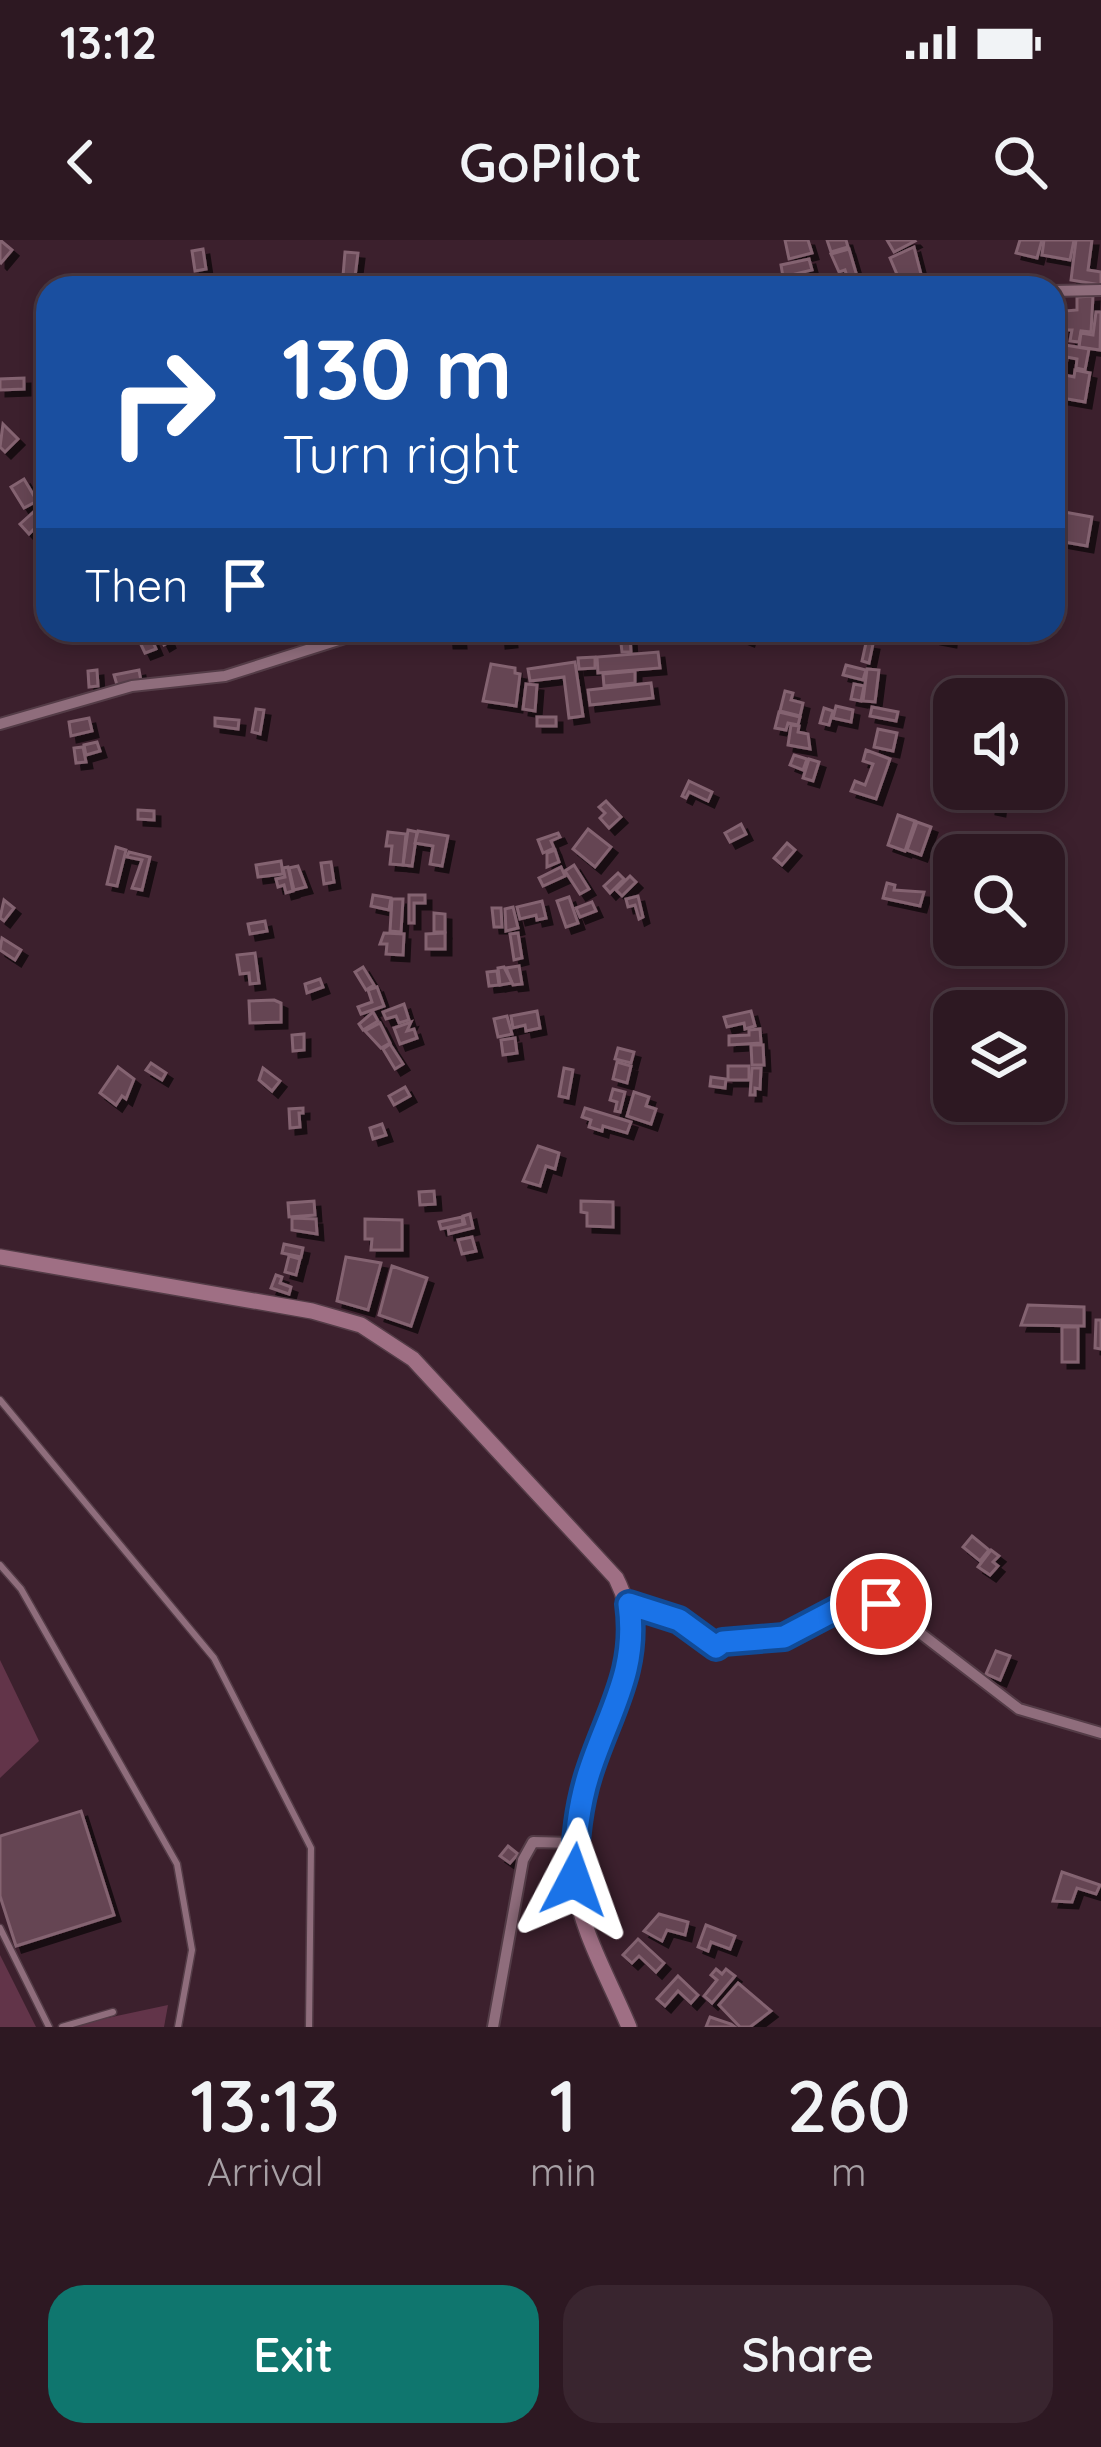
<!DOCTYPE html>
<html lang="en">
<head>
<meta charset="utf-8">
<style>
  :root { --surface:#2d1822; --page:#39252f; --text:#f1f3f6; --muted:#a7a0a5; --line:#483740; --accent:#0f766e }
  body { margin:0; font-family:Quicksand,sans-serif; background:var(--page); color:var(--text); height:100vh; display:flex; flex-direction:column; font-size:45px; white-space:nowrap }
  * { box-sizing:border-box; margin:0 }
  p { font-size:39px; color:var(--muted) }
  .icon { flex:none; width:66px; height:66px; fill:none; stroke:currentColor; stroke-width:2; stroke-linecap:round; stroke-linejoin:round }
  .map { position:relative; height:1787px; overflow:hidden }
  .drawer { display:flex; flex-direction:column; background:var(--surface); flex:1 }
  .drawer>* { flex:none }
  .banner { position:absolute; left:36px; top:36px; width:1029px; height:366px; border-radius:36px; box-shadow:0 6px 18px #0003,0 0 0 3px var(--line); background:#1a4fa0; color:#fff; overflow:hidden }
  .buttons { position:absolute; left:933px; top:438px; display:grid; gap:24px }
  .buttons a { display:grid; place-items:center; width:132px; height:132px; border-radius:24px; background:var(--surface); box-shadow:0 6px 18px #0003,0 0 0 3px var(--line); font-size:60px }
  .pin { position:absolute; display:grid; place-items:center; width:102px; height:102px; color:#fff; margin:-51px; border:6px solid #fff; border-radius:50%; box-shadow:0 3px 12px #0007 }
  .me { position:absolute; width:132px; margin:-66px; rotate:4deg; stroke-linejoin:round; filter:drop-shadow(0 0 9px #0008) }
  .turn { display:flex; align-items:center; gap:42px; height:252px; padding:0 48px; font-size:54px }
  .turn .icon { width:156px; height:156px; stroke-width:2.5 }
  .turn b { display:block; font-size:84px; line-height:102px }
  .then { display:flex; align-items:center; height:114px; padding:0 48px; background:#0003; gap:24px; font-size:45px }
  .eta { display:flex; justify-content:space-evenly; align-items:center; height:204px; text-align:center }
  .eta b { font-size:72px; font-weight:600; line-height:84px }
  .primary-button { display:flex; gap:24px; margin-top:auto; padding:24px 48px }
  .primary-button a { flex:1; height:138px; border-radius:36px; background:var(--accent); color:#fff; font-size:48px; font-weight:600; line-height:138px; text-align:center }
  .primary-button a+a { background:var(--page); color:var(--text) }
  .status { display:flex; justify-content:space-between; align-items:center; height:84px; padding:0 60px; background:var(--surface); direction:ltr }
  .status svg { height:33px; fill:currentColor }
  header { display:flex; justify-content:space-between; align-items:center; height:156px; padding:0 48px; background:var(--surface); font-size:54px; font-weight:600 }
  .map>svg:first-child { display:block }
  .green { fill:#623449 }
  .building { fill:#654553; stroke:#846371; stroke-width:3; filter:url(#shadow) }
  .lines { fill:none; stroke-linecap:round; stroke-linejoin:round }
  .lane-casing { stroke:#543c47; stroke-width:9 }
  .street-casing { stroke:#543c47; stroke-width:14 }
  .secondary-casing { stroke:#543c47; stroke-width:18 }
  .lane { stroke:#8f6d7c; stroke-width:6 }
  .street { stroke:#8f6d7c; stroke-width:10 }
  .secondary { stroke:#9f6f84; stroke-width:15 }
  .route-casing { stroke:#114b97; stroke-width:30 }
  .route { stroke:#1a73e8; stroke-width:21 }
</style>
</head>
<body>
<div class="status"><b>13:12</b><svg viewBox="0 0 49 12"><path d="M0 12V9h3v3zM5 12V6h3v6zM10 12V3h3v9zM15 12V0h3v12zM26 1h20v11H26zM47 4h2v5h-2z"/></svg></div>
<header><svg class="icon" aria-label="back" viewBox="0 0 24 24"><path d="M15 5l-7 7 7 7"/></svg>GoPilot<svg class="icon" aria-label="search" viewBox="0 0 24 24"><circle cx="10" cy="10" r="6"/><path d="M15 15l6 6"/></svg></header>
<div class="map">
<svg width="1101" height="1787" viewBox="0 0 1101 1787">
  <defs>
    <filter id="shadow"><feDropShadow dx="6" dy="6" stdDeviation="0" flood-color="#0009"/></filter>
  </defs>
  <rect width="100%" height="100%" fill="#3c202d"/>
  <g class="green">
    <polygon points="0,1420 39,1501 0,1538"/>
    <polygon points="0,1715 36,1787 0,1787"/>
    <polygon points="168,1765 164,1787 65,1787"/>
  </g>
  <g class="building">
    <polygon points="0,0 12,10 1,23 0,22"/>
    <polygon points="785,0 808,0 812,13 789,19"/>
    <polygon points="827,0 846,0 848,7 831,12"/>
    <polygon points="887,0 914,0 915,1 894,12"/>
    <polygon points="1020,0 1042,0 1037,18 1016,13"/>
    <polygon points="1044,0 1074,0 1070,20 1042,15"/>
    <polygon points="1076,0 1092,0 1088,30 1101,32 1101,45 1071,40"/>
    <polygon points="914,7 922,38 902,46 890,18"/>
    <polygon points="203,9 206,29 195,31 192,11"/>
    <polygon points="849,9 859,43 850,46 845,30 839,32 831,14"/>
    <polygon points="345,12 358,13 355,37 343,36"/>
    <polygon points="809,19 812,30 783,37 781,25"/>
    <polygon points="207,36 209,46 175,48 174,44"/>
    <polygon points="786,37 808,38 806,48 785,48"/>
    <polygon points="1093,56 1091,92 1081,91 1079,102 1070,101 1072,90 1064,90 1065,81 1054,83 1055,72 1077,70 1077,57"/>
    <polygon points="1096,72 1101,72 1100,110 1079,107 1081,93 1093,95"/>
    <polygon points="1053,103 1089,109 1085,130 1076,128 1077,119 1067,117 1066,127 1053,125"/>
    <polygon points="1053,129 1061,130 1059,138 1064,139 1065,135 1074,137 1075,130 1090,133 1085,162 1062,158 1063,148 1053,146"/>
    <polygon points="24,138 24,149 0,150 0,139"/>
    <polygon points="3,184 18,199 5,212 0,207"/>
    <polygon points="24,239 37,261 24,268 11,247"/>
    <polygon points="39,267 47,276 29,294 20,284"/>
    <polygon points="1053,270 1092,277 1087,306 1053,300"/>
    <polygon points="146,390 164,390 169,402 164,405 157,391 150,395 156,409 145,413 136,394"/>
    <polygon points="447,390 459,390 460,402 448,402"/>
    <polygon points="499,390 522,390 510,392 511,401 500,402"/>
    <polygon points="723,390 751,390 748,400"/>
    <polygon points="925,390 951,390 950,401 935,398 936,395"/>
    <polygon points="620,395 630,395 631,412 622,412"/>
    <polygon points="866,403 873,404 869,423 862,421"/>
    <polygon points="658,412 660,428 598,433 597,417"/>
    <polygon points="595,417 595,428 579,429 578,418"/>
    <polygon points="575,422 583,476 569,478 564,437 530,441 528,429"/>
    <polygon points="491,424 515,428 515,433 520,434 516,466 483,461"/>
    <polygon points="846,425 866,430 863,440 843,435"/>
    <polygon points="867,429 879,430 875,462 863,461"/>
    <polygon points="97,430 98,446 89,447 88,431"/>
    <polygon points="139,430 141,441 117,445 114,435"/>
    <polygon points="635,431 635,443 604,446 603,434"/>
    <polygon points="651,443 653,458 590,465 588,450"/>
    <polygon points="526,444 537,445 535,471 523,469"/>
    <polygon points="854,444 864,446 861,461 851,459"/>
    <polygon points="785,451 793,453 791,460 803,463 800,476 780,471"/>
    <polygon points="836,466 853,470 851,482 833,478"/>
    <polygon points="872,467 898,472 896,481 870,476"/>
    <polygon points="824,468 833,471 829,485 820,483"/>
    <polygon points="256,469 264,470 260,494 252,492"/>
    <polygon points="779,472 800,477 798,485 788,483 786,490 775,488"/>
    <rect x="537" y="477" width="19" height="9"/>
    <polygon points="89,478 92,491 71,496 69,482"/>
    <polygon points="215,478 239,480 238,489 215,486"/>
    <polygon points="791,485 799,486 798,492 808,494 810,509 788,505"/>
    <polygon points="878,489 897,493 893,511 874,507"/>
    <polygon points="97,502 100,511 86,515 84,505"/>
    <polygon points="83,507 86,522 76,523 74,508"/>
    <polygon points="866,510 890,519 876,559 851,551 855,541 865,545 873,524 863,521"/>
    <polygon points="794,515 807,519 803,530 790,525"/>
    <polygon points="809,519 819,522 813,541 803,538"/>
    <polygon points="689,541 712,552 708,561 689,552 686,558 682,556"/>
    <polygon points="992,553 1001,554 999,570 990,568"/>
    <polygon points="606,561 621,577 609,588 600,578 605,573 599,567"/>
    <polygon points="138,570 154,571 154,580 138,579"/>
    <polygon points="898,575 915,581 905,611 888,605"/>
    <polygon points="917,582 931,587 921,615 907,610"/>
    <polygon points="741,584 746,594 730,602 725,593"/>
    <polygon points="588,589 611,607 595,627 573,609"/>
    <polygon points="408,590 417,592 412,626 403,625"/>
    <polygon points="418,591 448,596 442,626 430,624 433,606 415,603"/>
    <polygon points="388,592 406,594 403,625 390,624 392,606 386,606"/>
    <polygon points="558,593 560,597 551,601 554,608 543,613 538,600"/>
    <polygon points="787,603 795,610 782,625 774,618"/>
    <polygon points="116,607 126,610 117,646 107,644"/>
    <polygon points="555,610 559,622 547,627 547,613"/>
    <polygon points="129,612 150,617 142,650 132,648 142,620 127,617"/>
    <polygon points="281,621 283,634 258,637 256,625"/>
    <polygon points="331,622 334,642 324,644 321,623"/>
    <polygon points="574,625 589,649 580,654 565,631"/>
    <polygon points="298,626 306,647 294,650 289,628"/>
    <polygon points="288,627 293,651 286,653 284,645 278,647 276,639 285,637 283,628"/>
    <polygon points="561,627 565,636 543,646 539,638"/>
    <polygon points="618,633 624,639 610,653 604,646"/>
    <polygon points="630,636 636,642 622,656 616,650"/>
    <polygon points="887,643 895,645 894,650 924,652 920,666 883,658"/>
    <polygon points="373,655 391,658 389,670 371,666"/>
    <polygon points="409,655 425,655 425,663 414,663 414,683 409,683"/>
    <polygon points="638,656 643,677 639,679 635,665 628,667 626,659"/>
    <polygon points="569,657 578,683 566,687 557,661"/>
    <polygon points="392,659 403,659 401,692 390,691"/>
    <polygon points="4,660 14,668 4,681 0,678"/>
    <polygon points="542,661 546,678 537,680 536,675 520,679 517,667"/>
    <polygon points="592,662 596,671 580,677 576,668"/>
    <polygon points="513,667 518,688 506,691 505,669"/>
    <polygon points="492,668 501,668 502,687 494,687"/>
    <polygon points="434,673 445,674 445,692 434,692"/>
    <polygon points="265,681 267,691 250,694 248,684"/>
    <polygon points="384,693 404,694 403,715 386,714 387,704 380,704"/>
    <polygon points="445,693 445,709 426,709 426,694"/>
    <polygon points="518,693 522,718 514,720 510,694"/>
    <polygon points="2,698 21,710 15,720 0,710"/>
    <polygon points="255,713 259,743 250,744 249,733 240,734 237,715"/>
    <polygon points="519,726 522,744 513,745 506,728"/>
    <polygon points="363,727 374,745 366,750 355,732"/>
    <polygon points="504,727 512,743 500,745 498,728"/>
    <polygon points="497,731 499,745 489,746 487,732"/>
    <polygon points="320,739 323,747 307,753 305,744"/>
    <polygon points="377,747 384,766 361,774 358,767 372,762 368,750"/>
    <polygon points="274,760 281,763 281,782 250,783 249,761"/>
    <polygon points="404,764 409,780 399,783 396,776 386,779 383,772"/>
    <polygon points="537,771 540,788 526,791 525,785 513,788 511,776"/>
    <polygon points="751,771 755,786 745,789 744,783 727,787 724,777"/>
    <polygon points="373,772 378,781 363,790 359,784"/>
    <polygon points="507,776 512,794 498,797 494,779"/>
    <polygon points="411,782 407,791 414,789 417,798 400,804 394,788"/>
    <polygon points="380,783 390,803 381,808 365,791"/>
    <polygon points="760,789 761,803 729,805 729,796 749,795 749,790"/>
    <polygon points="304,794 304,810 293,811 292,795"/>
    <polygon points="515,798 517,813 503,815 501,800"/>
    <polygon points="390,804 403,824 395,829 383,809"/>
    <polygon points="751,805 763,805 764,825 752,825"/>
    <polygon points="618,808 634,812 631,823 615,819"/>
    <polygon points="617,822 631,826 627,843 613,839"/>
    <polygon points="151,823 166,833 162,840 146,830"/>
    <rect x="728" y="826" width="21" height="14"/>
    <polygon points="118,827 134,839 126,859 122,856 116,865 100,853"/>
    <polygon points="263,828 280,841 272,851 259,840"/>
    <polygon points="564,828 573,830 568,858 559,856"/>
    <polygon points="752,828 761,828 760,849 755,848 755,855 750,855"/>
    <polygon points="711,837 726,839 725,848 710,846"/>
    <polygon points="405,847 410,856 394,865 389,856"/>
    <polygon points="613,849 625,852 620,872 615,871 617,862 610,860"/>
    <polygon points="634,852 649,857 646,866 656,869 651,884 627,876"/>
    <polygon points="303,868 303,873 299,873 300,887 290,888 289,869"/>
    <polygon points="585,868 631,882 627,893 603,886 602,891 589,887 591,880 582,877"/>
    <polygon points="382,884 386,895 373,899 370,888"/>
    <polygon points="538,906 559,913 555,929 546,926 540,946 523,941"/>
    <polygon points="434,951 435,964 420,965 419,952"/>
    <polygon points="314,961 315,975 289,977 288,963"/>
    <polygon points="581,961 613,962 613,987 587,986 587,973 581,972"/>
    <polygon points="470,974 473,988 449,994 448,988 465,984 463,976"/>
    <polygon points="462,977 463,984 441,989 439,982"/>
    <polygon points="292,978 316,979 317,994 292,990"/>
    <polygon points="365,979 402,980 402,1010 371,1010 372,999 365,999"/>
    <polygon points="472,997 476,1011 462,1014 458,1000"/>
    <polygon points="284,1004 303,1008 301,1017 282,1013"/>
    <polygon points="289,1016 300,1019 296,1035 285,1032"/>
    <polygon points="346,1017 381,1023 368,1070 337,1061"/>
    <polygon points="392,1026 427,1038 411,1086 379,1075"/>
    <polygon points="276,1035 282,1037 280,1043 291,1047 289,1054 271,1048"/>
    <polygon points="1028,1065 1084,1067 1084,1086 1021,1085"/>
    <polygon points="1096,1080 1101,1080 1101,1109 1095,1108"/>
    <rect x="1062" y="1087" width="16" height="35"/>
    <polygon points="972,1296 989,1310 980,1321 963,1307"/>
    <polygon points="991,1310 999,1316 993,1322 998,1326 990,1335 978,1327"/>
    <polygon points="996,1411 1010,1416 1000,1440 986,1434"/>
    <polygon points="81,1571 114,1675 16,1706 0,1656 0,1596"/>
    <polygon points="508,1606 518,1614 510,1623 500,1616"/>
    <polygon points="1062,1632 1100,1645 1096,1654 1077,1648 1072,1662 1053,1661"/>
    <polygon points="659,1674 688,1682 685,1695 667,1690 662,1701 644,1691"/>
    <polygon points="706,1685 735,1696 730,1709 711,1702 708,1711 698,1707"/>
    <polygon points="638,1699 664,1723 656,1732 639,1716 632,1723 623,1715"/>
    <polygon points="716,1729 722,1734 726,1729 735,1736 712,1763 704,1756 717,1740 711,1735"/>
    <polygon points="678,1736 698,1755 691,1763 678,1751 665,1766 657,1759"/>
    <polygon points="738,1743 771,1771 750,1787 740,1787 719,1765"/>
    <polygon points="710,1777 731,1784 735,1787 706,1787"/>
  </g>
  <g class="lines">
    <g class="lane-casing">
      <g id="lane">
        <polyline points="0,1160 214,1418 311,1608 309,1787"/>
        <polyline points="0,1325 21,1349 177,1624 192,1710 178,1787"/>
        <polyline points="0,1688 49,1787"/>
        <polyline points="62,1787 113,1772"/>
      </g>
    </g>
    <g class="street-casing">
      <g id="street">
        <polyline points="1053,51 1101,50"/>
        <polyline points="0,484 132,446 225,436 370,390"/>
        <polyline points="629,1363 679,1380 716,1407 723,1402 785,1397 862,1356 881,1363 1019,1469 1101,1493"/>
        <polyline points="493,1787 523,1620 533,1602 574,1603"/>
      </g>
    </g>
    <g class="secondary-casing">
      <path id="secondary" d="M0 1017 312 1071 361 1085 413 1119 616 1338C667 1438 562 1533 574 1640 580 1690 610 1741 629 1787"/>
    </g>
    <use href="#lane" class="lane"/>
    <use href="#street" class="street"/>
    <use href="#secondary" class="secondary"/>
  </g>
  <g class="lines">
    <g class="route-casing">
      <path id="route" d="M574 1640C575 1602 578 1564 591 1527 611 1468 638 1429 629 1364L679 1380 716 1407 723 1402 784 1397 862 1356 881 1364"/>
    </g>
    <use href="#route" class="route"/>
  </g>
</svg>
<div class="buttons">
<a><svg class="icon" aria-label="sound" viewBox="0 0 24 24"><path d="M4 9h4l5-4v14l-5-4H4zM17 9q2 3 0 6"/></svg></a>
<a><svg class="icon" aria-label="search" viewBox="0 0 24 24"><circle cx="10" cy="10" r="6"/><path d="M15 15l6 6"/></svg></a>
<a><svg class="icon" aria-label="layers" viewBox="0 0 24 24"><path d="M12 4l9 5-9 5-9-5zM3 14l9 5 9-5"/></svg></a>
</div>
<div class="pin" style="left:881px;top:1364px;background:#d93025"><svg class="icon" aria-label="arrive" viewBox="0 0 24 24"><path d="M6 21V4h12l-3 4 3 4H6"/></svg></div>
<svg class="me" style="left:574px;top:1640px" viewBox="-20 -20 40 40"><path d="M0-17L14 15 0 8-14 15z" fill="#1a73e8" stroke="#fff" stroke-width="4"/></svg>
<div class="banner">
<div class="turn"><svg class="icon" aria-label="right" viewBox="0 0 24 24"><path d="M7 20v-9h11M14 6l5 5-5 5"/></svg><div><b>130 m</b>Turn right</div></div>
<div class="then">Then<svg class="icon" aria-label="arrive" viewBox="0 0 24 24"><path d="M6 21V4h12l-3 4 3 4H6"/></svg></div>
</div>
</div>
<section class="drawer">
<div class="eta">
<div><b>13:13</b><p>Arrival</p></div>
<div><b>1</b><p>min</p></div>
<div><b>260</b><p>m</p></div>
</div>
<div class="primary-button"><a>Exit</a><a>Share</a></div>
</section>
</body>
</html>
